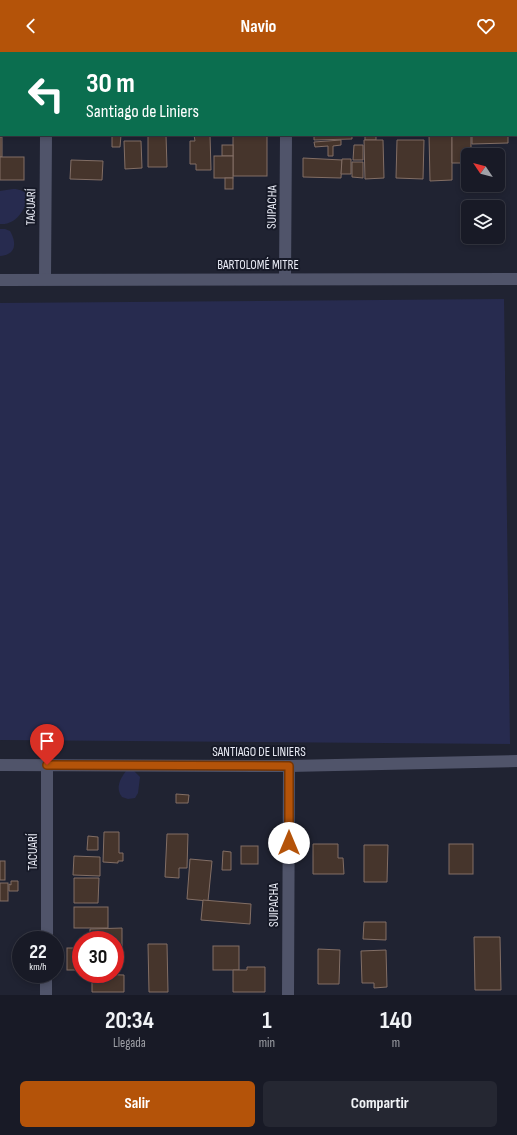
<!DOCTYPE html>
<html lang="es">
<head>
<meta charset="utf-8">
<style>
  :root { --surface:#181a26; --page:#252732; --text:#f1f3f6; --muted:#9fa1a7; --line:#363843; --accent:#b45309 }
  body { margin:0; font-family:"Sofia Sans Condensed",sans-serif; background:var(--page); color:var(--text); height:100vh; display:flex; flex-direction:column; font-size:15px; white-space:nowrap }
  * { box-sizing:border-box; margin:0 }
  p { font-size:13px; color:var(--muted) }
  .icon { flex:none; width:22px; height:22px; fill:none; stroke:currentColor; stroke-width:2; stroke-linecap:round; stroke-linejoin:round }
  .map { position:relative; height:943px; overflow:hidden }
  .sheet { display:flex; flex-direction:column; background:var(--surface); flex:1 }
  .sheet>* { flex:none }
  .top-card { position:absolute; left:0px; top:0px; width:517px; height:84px; box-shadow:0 2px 6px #0003,0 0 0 1px var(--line); background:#0b6e4f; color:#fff; overflow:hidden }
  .needle { width:26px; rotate:305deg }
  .tools { position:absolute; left:461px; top:96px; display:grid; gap:8px }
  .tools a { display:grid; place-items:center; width:44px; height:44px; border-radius:6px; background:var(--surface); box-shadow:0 2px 6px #0003,0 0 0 1px var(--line); font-size:20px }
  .speed { position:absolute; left:12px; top:879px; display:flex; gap:8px; font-size:20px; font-weight:700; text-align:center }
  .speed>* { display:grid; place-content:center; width:52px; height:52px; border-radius:50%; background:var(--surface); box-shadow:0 2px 6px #0003,0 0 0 1px var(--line); line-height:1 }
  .speed small { font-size:10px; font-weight:400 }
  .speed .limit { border:6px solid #d22; background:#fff; color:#111 }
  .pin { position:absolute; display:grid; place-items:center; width:34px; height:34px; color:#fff; margin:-41px -17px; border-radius:50% 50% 50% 0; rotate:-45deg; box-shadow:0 0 4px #0007 }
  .pin .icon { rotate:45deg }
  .me { position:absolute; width:44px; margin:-22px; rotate:0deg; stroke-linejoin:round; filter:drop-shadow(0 0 3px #0008) }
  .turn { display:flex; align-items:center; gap:14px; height:84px; padding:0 20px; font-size:18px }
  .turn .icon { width:52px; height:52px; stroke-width:2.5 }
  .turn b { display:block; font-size:28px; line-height:34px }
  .eta { display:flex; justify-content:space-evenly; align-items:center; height:68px; text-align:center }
  .eta b { font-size:24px; font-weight:700; line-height:28px }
  .primary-button { display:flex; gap:8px; margin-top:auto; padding:8px 20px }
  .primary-button a { flex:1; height:46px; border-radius:6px; background:var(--accent); color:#fff; font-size:16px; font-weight:700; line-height:46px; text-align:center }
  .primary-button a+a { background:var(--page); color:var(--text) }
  header { display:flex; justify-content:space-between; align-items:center; height:52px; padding:0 20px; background:var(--accent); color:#fff; font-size:18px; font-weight:700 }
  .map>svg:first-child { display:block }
  .green { fill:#272b4f }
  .building { fill:#46352c; stroke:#826e65 }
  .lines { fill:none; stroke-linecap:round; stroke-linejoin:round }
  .minor { stroke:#50546a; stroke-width:12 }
  .route-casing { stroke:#753606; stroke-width:10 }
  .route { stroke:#b45309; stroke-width:7 }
  .labels { text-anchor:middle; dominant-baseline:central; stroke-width:4; stroke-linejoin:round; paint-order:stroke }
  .street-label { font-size:13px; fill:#eaecf6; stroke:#171a28 }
</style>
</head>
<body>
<header><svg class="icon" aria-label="back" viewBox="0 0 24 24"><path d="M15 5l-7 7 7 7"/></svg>Navio<svg class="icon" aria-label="heart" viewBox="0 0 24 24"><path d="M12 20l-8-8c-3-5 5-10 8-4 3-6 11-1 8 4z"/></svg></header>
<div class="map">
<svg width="517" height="943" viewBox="0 0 517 943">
  <rect width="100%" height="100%" fill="#202332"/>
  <g class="green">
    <path d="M13 137C20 137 24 139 29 144 24 158 17 173 0 172V139Z"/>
    <path d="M0 177H5L10 179C17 191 16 203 0 204Z"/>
    <polygon points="504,247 510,692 0,688 0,251"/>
    <path d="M126 719H134L140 725 138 741 135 746 128 747 122 745C115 736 120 727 126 719Z"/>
  </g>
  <g class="building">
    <polygon points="0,54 1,83 2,83 2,85 0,85"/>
    <polygon points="112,83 121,83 120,95 112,95"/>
    <polygon points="148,83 166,83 167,115 148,115"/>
    <polygon points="194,83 210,83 211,118 196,118 196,112 190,112 190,89 195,89"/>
    <rect x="233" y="83" width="34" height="41"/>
    <polygon points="314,83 352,83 352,87 314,88"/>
    <rect x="365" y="83" width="11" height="5"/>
    <polygon points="429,83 452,83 452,128 430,129"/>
    <polygon points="452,83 471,83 471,103 468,103 468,111 452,111"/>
    <polygon points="472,83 508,83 508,91 472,92"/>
    <rect x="0" y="85" width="2" height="20"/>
    <polygon points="341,88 341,93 333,94 333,104 328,104 328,94 315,95 314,90"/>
    <polygon points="364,88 383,88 384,126 365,127"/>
    <polygon points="397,88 424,88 423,127 396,126"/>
    <polygon points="124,89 141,89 142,116 125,117"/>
    <rect x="222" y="93" width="11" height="11"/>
    <polygon points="354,93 363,93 363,108 353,108"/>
    <rect x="214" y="104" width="19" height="22"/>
    <rect x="0" y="105" width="24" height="23"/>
    <polygon points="303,106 342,108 341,126 303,125"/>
    <polygon points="342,107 351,107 351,122 341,122"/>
    <polygon points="71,108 103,109 102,128 70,127"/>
    <polygon points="352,110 363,110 363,126 352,125"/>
    <rect x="225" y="126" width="8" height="11"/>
    <polygon points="176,742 189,743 188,751 176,751"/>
    <polygon points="104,780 119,780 119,801 123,801 123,809 118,809 118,811 103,810"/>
    <polygon points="167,782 188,782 187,816 179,816 179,826 165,825"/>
    <polygon points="88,784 98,785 98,798 87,798"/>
    <polygon points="313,792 338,792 338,806 343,806 344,822 313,822"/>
    <rect x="449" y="792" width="24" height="30"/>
    <polygon points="364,793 388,793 387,830 364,830"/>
    <rect x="241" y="794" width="17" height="18"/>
    <polygon points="223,799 231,800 231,818 222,818"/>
    <polygon points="74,804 100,805 100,824 73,823"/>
    <polygon points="190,807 212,809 208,849 187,847"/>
    <rect x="0" y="809" width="5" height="19"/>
    <polygon points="74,826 99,826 98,851 74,851"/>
    <polygon points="11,829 18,829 18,839 9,839 9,832 11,833"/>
    <rect x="0" y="831" width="8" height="18"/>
    <polygon points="203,848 251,852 250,872 201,868"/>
    <rect x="74" y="855" width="34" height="21"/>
    <polygon points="364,870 386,870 386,888 363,887"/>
    <polygon points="122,876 122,896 115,896 115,888 90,888 90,877"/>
    <polygon points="474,885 500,885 501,938 475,938"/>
    <polygon points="148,892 167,892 168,940 149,940"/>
    <rect x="213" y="894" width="26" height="24"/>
    <rect x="67" y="896" width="14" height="22"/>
    <polygon points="318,897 340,898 339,932 318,932"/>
    <polygon points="386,898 387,935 374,936 374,931 362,931 361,899"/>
    <polygon points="247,915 265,915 265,940 233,940 233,918 247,918"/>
    <polygon points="92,922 124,923 124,940 92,940"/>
  </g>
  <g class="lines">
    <g class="minor">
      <polyline points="63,0 168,1"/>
      <polyline points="287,0 287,1"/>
      <polyline points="47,1 47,0"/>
      <polyline points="516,3 517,3"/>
      <polyline points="45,227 46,83"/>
      <polyline points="285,227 286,83"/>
      <polyline points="0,228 517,227"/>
      <polyline points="0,713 289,714 517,709"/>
      <polyline points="47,888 47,713"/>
      <polyline points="46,943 46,922"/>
      <polyline points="288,943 289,714"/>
    </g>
  </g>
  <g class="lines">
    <g class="route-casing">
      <polyline id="route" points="47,713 289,714 289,791"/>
    </g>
    <use href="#route" class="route"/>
  </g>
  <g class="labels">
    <g class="street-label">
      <text transform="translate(31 155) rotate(-89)">TACUARÍ</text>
      <text transform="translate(272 155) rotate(-89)">SUIPACHA</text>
      <text x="258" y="213">BARTOLOMÉ MITRE</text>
      <text x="259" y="700">SANTIAGO DE LINIERS</text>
      <text transform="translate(33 800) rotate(-90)">TACUARÍ</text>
      <text transform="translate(274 853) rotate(-90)">SUIPACHA</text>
    </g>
  </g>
</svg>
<div class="tools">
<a><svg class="needle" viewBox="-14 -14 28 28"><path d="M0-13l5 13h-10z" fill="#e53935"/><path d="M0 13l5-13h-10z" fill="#9fa1a7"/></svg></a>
<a><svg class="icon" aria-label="layers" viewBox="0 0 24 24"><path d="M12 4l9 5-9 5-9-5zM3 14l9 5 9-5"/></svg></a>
</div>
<div class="speed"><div>22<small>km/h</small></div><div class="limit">30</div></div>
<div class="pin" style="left:47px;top:713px;background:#d93025"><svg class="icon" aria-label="arrive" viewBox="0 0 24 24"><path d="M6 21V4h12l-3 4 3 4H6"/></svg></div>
<svg class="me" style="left:289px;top:791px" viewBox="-20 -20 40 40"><circle r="19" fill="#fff"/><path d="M0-13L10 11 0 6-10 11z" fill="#b45309"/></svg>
<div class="top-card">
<div class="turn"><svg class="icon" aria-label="left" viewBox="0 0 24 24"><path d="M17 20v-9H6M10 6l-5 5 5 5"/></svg><div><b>30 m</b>Santiago de Liniers</div></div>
</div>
</div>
<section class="sheet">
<div class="eta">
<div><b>20:34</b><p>Llegada</p></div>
<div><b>1</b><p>min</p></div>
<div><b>140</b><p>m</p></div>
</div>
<div class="primary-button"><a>Salir</a><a>Compartir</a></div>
</section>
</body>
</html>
